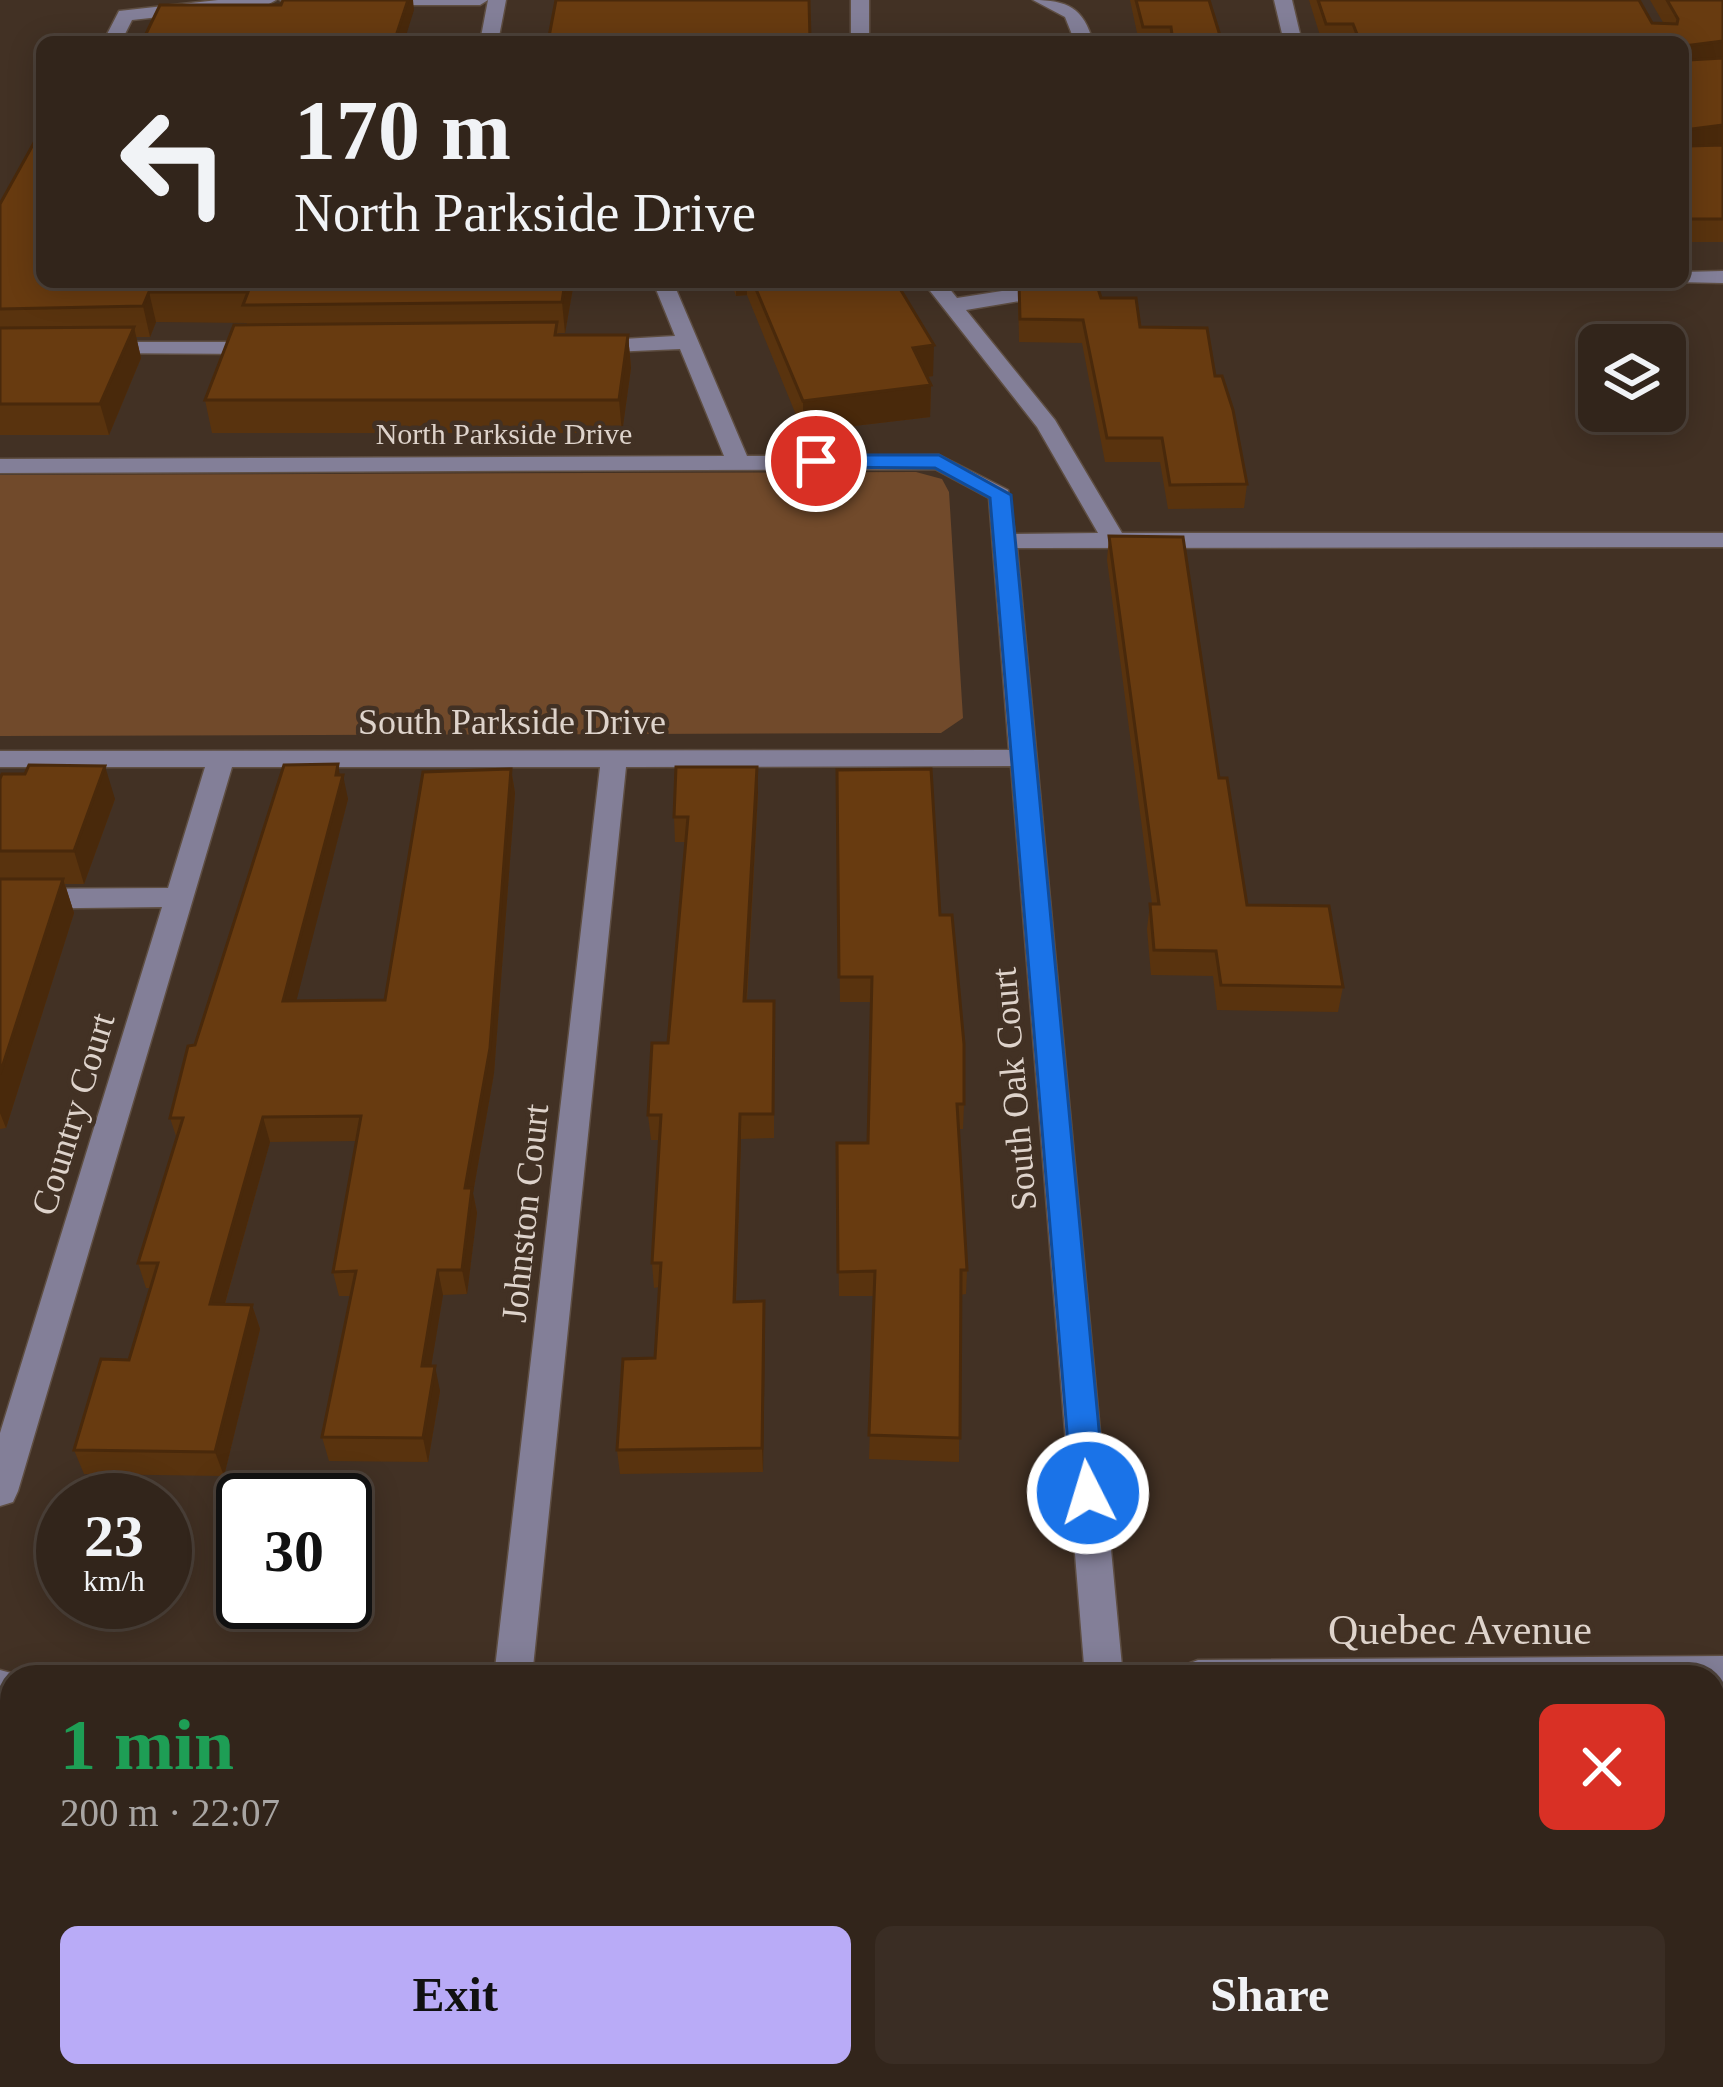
<!DOCTYPE html>
<html lang="en">
<head>
<meta charset="utf-8">
<style>
  :root { --surface:#32251b; --page:#3a2d24; --text:#f1f3f6; --muted:#a8a5a3; --line:#4d423a; --accent:#b9abf7 }
  body { margin:0; font-family:Georgia,serif; background:var(--page); color:var(--text); height:100vh; display:flex; flex-direction:column; font-size:45px; white-space:nowrap }
  * { box-sizing:border-box; margin:0 }
  p { font-size:39px; color:var(--muted) }
  .icon { flex:none; width:66px; height:66px; fill:none; stroke:currentColor; stroke-width:2; stroke-linecap:round; stroke-linejoin:round }
  .map { position:relative; flex:1; overflow:hidden }
  .drawer { position:absolute; left:0px; top:1665px; width:1725px; height:423px; display:flex; flex-direction:column; background:var(--surface); border-radius:36px 36px 0 0; box-shadow:0 6px 30px #0003,0 0 0 3px var(--line) }
  .drawer>* { flex:none }
  .guide { position:absolute; left:36px; top:36px; width:1653px; height:252px; border-radius:18px; box-shadow:0 6px 30px #0003,0 0 0 3px var(--line); background:#32251b; color:var(--text); overflow:hidden }
  .fabs { position:absolute; left:1578px; top:324px; display:grid; gap:24px }
  .fabs a { display:grid; place-items:center; width:108px; height:108px; border-radius:18px; background:var(--surface); box-shadow:0 6px 30px #0003,0 0 0 3px var(--line); font-size:60px }
  .speed { position:absolute; left:36px; top:1473px; display:flex; gap:24px; font-size:60px; font-weight:700; text-align:center }
  .speed>* { display:grid; place-content:center; width:156px; height:156px; border-radius:50%; background:var(--surface); box-shadow:0 6px 30px #0003,0 0 0 3px var(--line); line-height:1 }
  .speed small { font-size:30px; font-weight:400 }
  .speed .limit { border:6px solid #111; border-radius:18px; background:#fff; color:#111 }
  .pin { position:absolute; display:grid; place-items:center; width:102px; height:102px; color:#fff; margin:-51px; border:6px solid #fff; border-radius:50%; box-shadow:0 3px 12px #0007 }
  .me { position:absolute; width:132px; margin:-66px; rotate:355deg; stroke-linejoin:round; filter:drop-shadow(0 0 9px #0008) }
  .turn { display:flex; align-items:center; gap:42px; height:252px; padding:0 60px; font-size:54px }
  .turn .icon { width:156px; height:156px; stroke-width:2.5 }
  .turn b { display:block; font-size:84px; line-height:102px }
  .round { display:grid; place-items:center; flex:none; width:126px; height:126px; border-radius:18px; background:var(--page) }
  .overview { display:flex; align-items:center; justify-content:space-between; height:204px; padding:0 60px }
  h1 { font-size:72px; font-weight:700; line-height:90px; color:#1e9e55 }
  .action { display:flex; gap:24px; margin-top:auto; padding:24px 60px }
  .action a { flex:1; height:138px; border-radius:18px; background:var(--accent); color:#111; font-size:48px; font-weight:700; line-height:138px; text-align:center }
  .action a+a { background:var(--page); color:var(--text) }
  .map>svg:first-child { display:block }
  .green { fill:#714a2b }
  .lines { fill:none; stroke-linecap:round; stroke-linejoin:round }
  .minor-casing { stroke:#5e4e42; stroke-width:3 }
  .minor { fill:#837f98; fill-rule:evenodd }
  .wall { fill:#59330e }
  .shaded-wall { fill:#49290b }
  .building { fill:#683b10; stroke:#49290b; stroke-width:3 }
  .route { fill:#1a73e8; stroke:#114b97; stroke-width:3 }
  .labels { text-anchor:middle; dominant-baseline:central; stroke-width:9; stroke-linejoin:round; paint-order:stroke }
  .far-street-label { font-size:30px; fill:#ded3cb; stroke:#423124 }
  .street-label { font-size:36px; fill:#ded3cb; stroke:#423124 }
  .near-street-label { font-size:42px; fill:#ded3cb; stroke:#423124 }
</style>
</head>
<body>
<div class="map">
<svg width="1723" height="2087" viewBox="0 0 1723 2087">
  <rect width="100%" height="100%" fill="#423124"/>
  <polygon class="green" points="916,472 942,479 949,492 963,718 941,733 0,736 0,475"/>
  <g class="lines">
    <g class="minor-casing">
      <g id="minor">
        <polygon points="218,0 276,0 267,5 132,20 121,42 103,42 119,11"/>
        <polygon points="280,0 506,0 498,42 480,42 488,0 480,5 289,5"/>
        <rect x="851" y="0" width="18" height="42"/>
        <path d="M1033 0C1067 0 1084 8 1093 42H1075L1065 17Z"/>
        <polygon points="1274,0 1292,0 1302,42 1284,42"/>
        <polygon points="1723,271 1723,283 1675,282 1683,282 1683,272"/>
        <polygon points="653,282 673,282 747,456 939,455 1008,490 1015,534 1098,533 1037,427 923,282 944,282 957,298 1059,282 1108,282 1098,288 966,310 1055,420 1122,533 1723,533 1723,547 1017,548 1123,1677 1085,1677 1011,766 626,767 532,1677 494,1677 600,767 232,767 18,1491 13,1502 0,1506 0,1433 162,907 0,909 0,889 168,888 205,767 0,767 0,751 1009,750 989,498 935,469 0,473 0,459 724,456 680,349 588,353 577,347 588,341 675,336"/>
        <polygon points="102,342 264,342 275,348 264,354 94,353 94,343"/>
        <polygon points="1723,1656 1723,1690 1713,1690 1713,1677 1179,1677 1185,1665 1198,1660"/>
        <polygon points="0,1670 26,1677 12,1677 12,1704 0,1704"/>
        <rect x="1713" y="1803" width="10" height="38"/>
        <rect x="0" y="1810" width="12" height="38"/>
      </g>
    </g>
    <use href="#minor" class="minor"/>
  </g>
  <g class="wall">
    <polygon points="1130,0 1209,0 1222,42 1139,42"/>
    <polygon points="1309,0 1639,0 1652,23 1664,24 1650,0 1723,0 1723,242 1683,242 1683,42 1322,42"/>
    <polygon points="0,204 42,282 574,282 565,333 558,333 559,335 628,335 631,368 622,433 212,433 205,400 247,323 156,322 150,337 136,337 141,358 109,435 0,435"/>
    <polygon points="731,282 896,282 933,376 927,377 931,385 930,417 803,432 747,295 736,296"/>
    <polygon points="1016,282 1096,282 1101,298 1215,376 1247,484 1244,508 1168,509 1160,462 1105,462 1082,343 1019,342 1018,284"/>
    <polygon points="1109,536 1219,778 1247,905 1343,987 1338,1012 1217,1010 1213,976 1151,975 1147,929 1150,904 1152,904 1107,560"/>
    <polygon points="511,769 515,793 494,1073 473,1193 477,1213 467,1294 443,1295 431,1366 440,1391 428,1462 329,1461 322,1437 351,1296 339,1296 333,1272 356,1141 270,1142 225,1304 252,1305 260,1329 224,1476 84,1474 74,1450 129,1360 151,1288 146,1288 138,1263 177,1139 170,1118 195,1045 340,775 348,799 296,1001 385,1000"/>
    <polygon points="837,770 940,915 964,1104 963,1129 958,1129 967,1270 966,1294 960,1295 959,1462 869,1459 874,1296 839,1296 837,1143 868,1143 871,1002 840,1002"/>
    <polygon points="25,774 115,799 84,884 65,884 74,913 6,1128 0,1129 0,779"/>
    <polygon points="758,792 747,1001 774,1001 774,1138 741,1139 736,1302 764,1301 763,1472 620,1474 617,1450 655,1358 659,1287 654,1288 652,1263 659,1140 651,1140 648,1115 668,1043 685,842 675,842 674,817"/>
    <polygon points="145,2076 369,2076 368,2087 143,2087"/>
    <polygon points="1247,2076 1314,2076 1311,2087 1248,2087"/>
    <polygon points="1399,2076 1713,2076 1723,2087 1401,2087"/>
  </g>
  <g class="shaded-wall">
    <polygon points="408,0 413,0 414,10 404,42 394,42"/>
    <polygon points="1723,41 1723,62 1683,66 1684,46"/>
    <polygon points="1723,125 1723,146 1683,151 1684,130"/>
    <polygon points="565,282 574,282 565,333 562,302"/>
    <polygon points="736,282 747,282 747,295 736,296"/>
    <polygon points="149,292 156,322 150,337 143,306"/>
    <polygon points="134,327 141,358 109,435 100,404"/>
    <polygon points="628,335 631,368 622,433 619,400"/>
    <polygon points="934,345 933,376 912,379 913,348"/>
    <polygon points="931,385 930,417 803,432 803,401"/>
    <polygon points="338,764 341,782 343,775 348,799 290,1026 283,1001"/>
    <polygon points="105,766 115,799 84,884 74,851"/>
    <polygon points="757,767 758,792 745,1026 744,1001"/>
    <polygon points="511,769 515,793 494,1073 473,1193 477,1213 467,1294 462,1270 465,1188"/>
    <polygon points="63,879 74,913 6,1128 0,1113 0,1074"/>
    <polygon points="740,1114 741,1139 735,1326 734,1302"/>
    <polygon points="263,1117 270,1142 218,1328 210,1304"/>
    <polygon points="438,1270 443,1295 427,1391 422,1366"/>
    <polygon points="764,1301 765,1326 763,1472 762,1448"/>
    <polygon points="252,1305 260,1329 224,1476 215,1452"/>
    <polygon points="435,1366 440,1391 428,1462 423,1438"/>
    <polygon points="58,2076 75,2076 73,2087 56,2087"/>
    <polygon points="199,2076 203,2076 208,2087 197,2087"/>
    <polygon points="358,2076 369,2076 368,2087 357,2087"/>
    <polygon points="522,2076 531,2076 529,2087 520,2087"/>
  </g>
  <g class="building">
    <polygon points="283,0 408,0 394,42 142,42 160,5 281,5"/>
    <polygon points="556,0 809,0 810,40 791,40 791,42 548,42"/>
    <polygon points="1136,0 1209,0 1222,42 1173,42 1171,27 1143,27"/>
    <polygon points="1318,0 1639,0 1652,23 1677,24 1678,19 1667,0 1723,0 1723,41 1684,46 1689,60 1723,58 1723,125 1684,130 1689,146 1723,145 1723,219 1683,219 1683,42 1360,42 1353,24 1326,24"/>
    <polygon points="40,132 42,132 42,282 565,282 562,302 243,305 248,292 149,292 143,306 0,309 0,204"/>
    <polygon points="753,282 896,282 934,345 913,348 931,385 803,401"/>
    <polygon points="1025,282 1096,282 1101,298 1136,298 1140,327 1207,328 1215,376 1222,376 1233,410 1247,484 1170,485 1162,438 1107,438 1083,320 1020,319 1019,283"/>
    <polygon points="557,322 555,335 628,335 619,400 205,400 234,325"/>
    <polygon points="134,327 100,404 0,404 0,328"/>
    <polygon points="1109,536 1183,537 1219,778 1227,778 1247,905 1329,906 1343,987 1221,985 1216,951 1154,950 1150,904 1159,904"/>
    <polygon points="338,764 336,775 343,775 283,1001 385,1000 423,772 511,769 490,1048 465,1188 472,1188 462,1270 438,1270 422,1366 435,1366 423,1438 322,1437 356,1271 333,1272 361,1116 263,1117 210,1304 252,1305 215,1452 74,1450 101,1359 129,1360 158,1263 138,1263 183,1118 170,1118 188,1046 195,1045 284,765"/>
    <polygon points="29,765 105,766 74,851 0,851 0,779 2,774 25,774"/>
    <polygon points="676,767 757,767 744,1001 774,1001 773,1114 740,1114 734,1302 764,1301 762,1448 617,1450 623,1359 655,1358 661,1263 652,1263 661,1115 648,1115 652,1043 668,1043 688,817 674,817"/>
    <polygon points="931,769 940,915 952,915 964,1044 964,1104 957,1104 967,1270 961,1270 960,1438 869,1435 875,1271 838,1272 837,1143 868,1143 872,977 839,977 837,770"/>
    <polygon points="0,879 63,879 0,1074"/>
    <polygon points="1713,1887 1723,1887 1723,2087 1567,2087 1565,2076 1713,2076"/>
    <polygon points="12,1959 12,2076 58,2076 56,2087 0,2087 0,1964 10,1965"/>
    <polygon points="145,2076 199,2076 197,2087 143,2087"/>
    <polygon points="296,2076 358,2076 357,2087 294,2087"/>
    <polygon points="456,2076 522,2076 520,2087 454,2087"/>
    <polygon points="620,2076 1148,2076 1149,2087 619,2087"/>
  </g>
  <polygon class="route" points="939,455 1011,495 1105,1493 1100,1503 1077,1503 1072,1493 990,498 935,468 816,467 806,461 816,455"/>
  <g class="labels">
    <g class="far-street-label">
      <text x="504" y="433">North Parkside Drive</text>
    </g>
    <g class="street-label">
      <text x="512" y="722">South Parkside Drive</text>
      <text transform="translate(1014 1089) rotate(-95)">South Oak Court</text>
      <text transform="translate(73 1114) rotate(-73)">Country Court</text>
      <text transform="translate(525 1213) rotate(-84)">Johnston Court</text>
    </g>
    <g class="near-street-label">
      <text x="1460" y="1630">Quebec Avenue</text>
    </g>
  </g>
</svg>
<div class="fabs">
<a><svg class="icon" aria-label="layers" viewBox="0 0 24 24"><path d="M12 4l9 5-9 5-9-5zM3 14l9 5 9-5"/></svg></a>
</div>
<div class="speed"><div>23<small>km/h</small></div><div class="limit">30</div></div>
<div class="pin" style="left:816px;top:461px;background:#d93025"><svg class="icon" aria-label="arrive" viewBox="0 0 24 24"><path d="M6 21V4h12l-3 4 3 4H6"/></svg></div>
<svg class="me" style="left:1088px;top:1493px" viewBox="-20 -20 40 40"><circle r="17" fill="#1a73e8" stroke="#fff" stroke-width="3"/><path d="M0-11L8 9 0 5-8 9z" fill="#fff"/></svg>
<div class="guide">
<div class="turn"><svg class="icon" aria-label="left" viewBox="0 0 24 24"><path d="M17 20v-9H6M10 6l-5 5 5 5"/></svg><div><b>170 m</b>North Parkside Drive</div></div>
</div>
<section class="drawer">
<div class="overview"><div><h1>1 min</h1><p>200 m · 22:07</p></div><a class="round" style="background:#d93025;color:#fff"><svg class="icon" aria-label="close" viewBox="0 0 24 24"><path d="M6 6l12 12M18 6L6 18"/></svg></a></div>
<div class="action"><a>Exit</a><a>Share</a></div>
</section>
</div>
</body>
</html>
